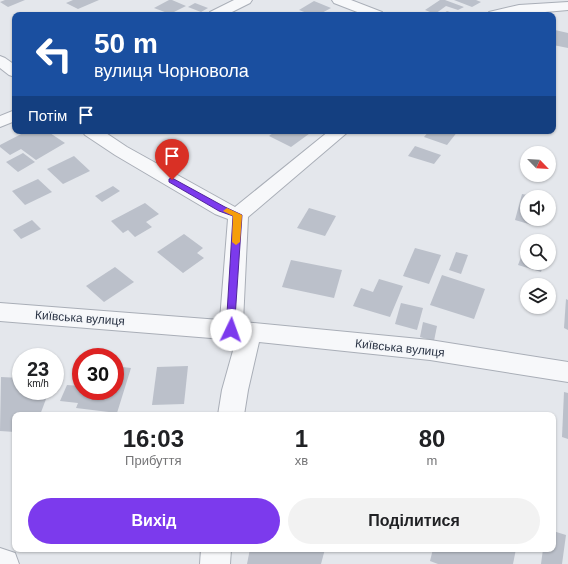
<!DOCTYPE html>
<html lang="uk">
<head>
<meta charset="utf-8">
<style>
  :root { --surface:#fff; --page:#f2f2f2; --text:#202124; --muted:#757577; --accent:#7c3aed }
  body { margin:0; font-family:Helvetica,sans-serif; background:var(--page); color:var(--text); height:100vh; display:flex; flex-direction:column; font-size:15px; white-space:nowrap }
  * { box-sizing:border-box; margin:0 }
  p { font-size:13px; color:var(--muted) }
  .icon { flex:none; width:22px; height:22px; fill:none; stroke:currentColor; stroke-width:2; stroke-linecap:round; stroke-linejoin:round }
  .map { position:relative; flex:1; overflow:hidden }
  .panel { position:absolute; left:12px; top:412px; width:544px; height:140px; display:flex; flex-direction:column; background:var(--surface); border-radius:8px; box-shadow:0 1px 3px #0004 }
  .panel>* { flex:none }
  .hud { position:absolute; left:12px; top:12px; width:544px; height:122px; border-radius:8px; box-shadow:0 1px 3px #0004; background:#1a4fa0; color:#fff; overflow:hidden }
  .needle { width:26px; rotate:115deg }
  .buttons { position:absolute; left:520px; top:146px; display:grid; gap:8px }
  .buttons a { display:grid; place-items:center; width:36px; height:36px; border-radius:50%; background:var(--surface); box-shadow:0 1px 3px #0004; font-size:20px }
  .speed { position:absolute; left:12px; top:348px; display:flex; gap:8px; font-size:20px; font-weight:700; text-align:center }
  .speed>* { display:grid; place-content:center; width:52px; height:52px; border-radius:50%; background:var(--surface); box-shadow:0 1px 3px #0004; line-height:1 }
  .speed small { font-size:10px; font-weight:400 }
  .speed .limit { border:6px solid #d22; background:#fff; color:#111 }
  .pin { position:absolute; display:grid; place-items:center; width:34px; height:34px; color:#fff; margin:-41px -17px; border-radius:50% 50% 50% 0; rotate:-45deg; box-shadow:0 0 4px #0007 }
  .pin .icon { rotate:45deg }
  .me { position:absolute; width:44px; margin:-22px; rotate:3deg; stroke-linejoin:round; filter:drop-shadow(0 0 3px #0008) }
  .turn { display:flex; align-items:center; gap:14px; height:84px; padding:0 16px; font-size:18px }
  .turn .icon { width:52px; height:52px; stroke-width:2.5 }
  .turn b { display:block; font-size:28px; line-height:34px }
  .then { display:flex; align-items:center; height:38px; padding:0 16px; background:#0003; gap:8px; font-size:15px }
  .eta { display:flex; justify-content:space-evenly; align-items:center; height:68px; text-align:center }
  .eta b { font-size:24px; font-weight:600; line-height:28px }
  .cta { display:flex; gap:8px; margin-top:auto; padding:8px 16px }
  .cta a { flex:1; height:46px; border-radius:24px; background:var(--accent); color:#fff; font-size:16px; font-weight:600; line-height:46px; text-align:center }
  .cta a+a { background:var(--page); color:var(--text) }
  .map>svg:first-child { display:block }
  .building { fill:#bbc0ca }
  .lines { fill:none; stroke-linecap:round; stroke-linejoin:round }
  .minor-casing { stroke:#a9aeb7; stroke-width:2 }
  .minor { fill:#f7f8fa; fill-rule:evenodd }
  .route { fill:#7c3aed; stroke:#51269a }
  .slow { fill:#f59e0b }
  .labels { text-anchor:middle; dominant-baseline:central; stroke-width:3.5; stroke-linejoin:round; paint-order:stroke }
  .street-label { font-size:12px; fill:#2b3445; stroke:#f4f6f9 }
</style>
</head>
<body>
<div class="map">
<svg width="568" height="564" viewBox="0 0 568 564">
  <rect width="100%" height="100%" fill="#e4e7ec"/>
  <g class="building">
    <polygon points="5,0 25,0 8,7 0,2"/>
    <polygon points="73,0 99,0 78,9 66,3"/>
    <polygon points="169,0 172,0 186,6 170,14 154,8"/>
    <polygon points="440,0 445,0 464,7 458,10 446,6 435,14 425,10"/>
    <polygon points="454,0 476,0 481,2 472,7"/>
    <polygon points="314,1 331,8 318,15 312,15 299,10"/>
    <polygon points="195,3 208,8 201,12 188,7"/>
    <polygon points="447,11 459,15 441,15"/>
    <polygon points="555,30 568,33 568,48 553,45 553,35"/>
    <polygon points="27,131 47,131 65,143 36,160 21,149 10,155 0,147 0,145"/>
    <polygon points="276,131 313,131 291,147 269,136"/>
    <polygon points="429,131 458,131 447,145 424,137"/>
    <polygon points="415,146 441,155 434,164 408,156"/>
    <polygon points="23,153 35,162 18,172 6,162"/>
    <polygon points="74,156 90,171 63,184 47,169"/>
    <polygon points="38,179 52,192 25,205 12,191"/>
    <polygon points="113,186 120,191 102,202 95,196"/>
    <polygon points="522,194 533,196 527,197 527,219 533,219 532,225 515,220"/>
    <polygon points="145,203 159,214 146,222 152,227 135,237 128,230 123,233 111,221"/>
    <polygon points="309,208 336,216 325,236 297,228"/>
    <polygon points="32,220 41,229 21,239 13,230"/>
    <polygon points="184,234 203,248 197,253 204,258 183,273 157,252"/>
    <polygon points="527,242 527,263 544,263 541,272 518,265"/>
    <polygon points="415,248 441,255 429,284 403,276"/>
    <polygon points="456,252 468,255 461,274 449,270"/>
    <polygon points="291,260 342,270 334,298 282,287"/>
    <polygon points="115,267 134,282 104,302 86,286"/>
    <polygon points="442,275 485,289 474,319 430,305"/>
    <polygon points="379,279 403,286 390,317 353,306 361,288 373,292"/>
    <polygon points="566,299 568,300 568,330 564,328"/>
    <polygon points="401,303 423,308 417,330 395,324"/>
    <polygon points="423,322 437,326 434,341 420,337"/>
    <polygon points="115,366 131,368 117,413 76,408 78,403 60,401 67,385 81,386 81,391 115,391"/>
    <polygon points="188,366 184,404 152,405 157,367"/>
    <polygon points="1,377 21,378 21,391 49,391 40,415 15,415 15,432 0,431"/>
    <polygon points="564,392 568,393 568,439 562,437"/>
    <polygon points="553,531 566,535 562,564 541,564 543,549 553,549"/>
    <polygon points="250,549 325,549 321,564 247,564"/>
    <polygon points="433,549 516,549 513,564 438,564 430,561"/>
  </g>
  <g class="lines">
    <g class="minor-casing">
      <g id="minor">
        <polygon points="234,0 252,0 250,3 226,15 208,15 210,12"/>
        <polygon points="332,0 351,0 382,12 384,15 365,15 334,3"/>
        <polygon points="568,2 568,10 511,15 487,15 489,12 519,5"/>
        <polygon points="0,56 5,58 15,65 15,77 9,75 0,68"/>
        <polygon points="15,110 15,121 0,127 0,116"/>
        <polygon points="82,131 103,131 127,147 235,207 329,131 349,131 248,217 243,322 430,340 568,362 568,382 430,360 259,342 248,390 244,415 218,415 222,390 236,340 0,321 0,303 220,320 228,219 215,214 115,155 85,135"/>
        <polygon points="0,548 15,553 19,564 0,564"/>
        <polygon points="201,549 231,549 230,564 200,564"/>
      </g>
    </g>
    <use href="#minor" class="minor"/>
  </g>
  <polygon class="route" points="172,178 225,207 242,215 234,333 227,333 226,330 233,216 219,211 169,182 169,179"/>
  <polygon class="slow" points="227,208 242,215 240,242 236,245 232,242 233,216 223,211"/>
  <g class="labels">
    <g class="street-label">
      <text transform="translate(80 318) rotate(4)">Київська вулиця</text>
      <text transform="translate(400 348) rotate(6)">Київська вулиця</text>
    </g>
  </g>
</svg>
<div class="buttons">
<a><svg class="needle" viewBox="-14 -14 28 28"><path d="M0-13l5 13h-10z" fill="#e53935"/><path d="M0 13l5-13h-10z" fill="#757577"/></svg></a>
<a><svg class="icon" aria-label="sound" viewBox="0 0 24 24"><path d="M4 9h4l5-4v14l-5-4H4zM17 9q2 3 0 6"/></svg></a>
<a><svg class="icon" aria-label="search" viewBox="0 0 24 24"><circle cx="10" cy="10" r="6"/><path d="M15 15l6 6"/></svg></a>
<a><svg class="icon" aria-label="layers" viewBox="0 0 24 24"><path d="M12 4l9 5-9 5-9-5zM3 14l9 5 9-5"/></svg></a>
</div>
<div class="speed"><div>23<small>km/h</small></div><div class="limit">30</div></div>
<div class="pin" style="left:172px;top:180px;background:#d93025"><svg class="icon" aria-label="arrive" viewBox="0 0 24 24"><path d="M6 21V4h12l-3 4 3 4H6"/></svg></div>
<svg class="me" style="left:231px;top:330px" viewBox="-20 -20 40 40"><circle r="19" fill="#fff"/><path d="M0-13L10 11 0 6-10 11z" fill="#7c3aed"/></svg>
<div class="hud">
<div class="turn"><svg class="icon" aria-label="left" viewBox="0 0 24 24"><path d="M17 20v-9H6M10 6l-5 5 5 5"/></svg><div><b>50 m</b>вулиця Чорновола</div></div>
<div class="then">Потім<svg class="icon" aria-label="arrive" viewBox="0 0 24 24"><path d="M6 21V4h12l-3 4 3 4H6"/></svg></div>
</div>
<section class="panel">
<div class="eta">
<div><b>16:03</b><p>Прибуття</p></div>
<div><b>1</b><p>хв</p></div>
<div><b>80</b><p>m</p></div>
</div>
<div class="cta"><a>Вихід</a><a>Поділитися</a></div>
</section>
</div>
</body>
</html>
